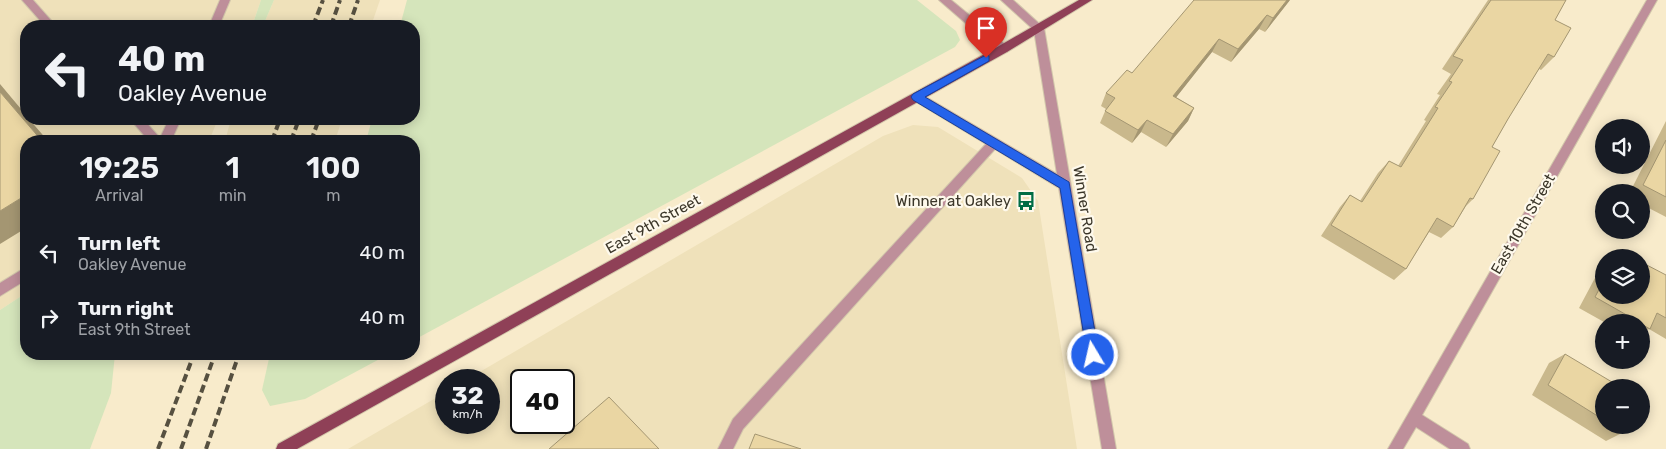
<!DOCTYPE html>
<html lang="en">
<head>
<meta charset="utf-8">
<style>
  :root { --surface:#171b24; --page:#20242c; --text:#f1f3f6; --muted:#9ea1a6 }
  body { margin:0; font-family:Rubik,sans-serif; background:var(--page); color:var(--text); height:100vh; display:flex; flex-direction:column; font-size:19px; white-space:nowrap }
  * { box-sizing:border-box; margin:0 }
  p { font-size:16px; color:var(--muted) }
  .icon { flex:none; width:28px; height:28px; fill:none; stroke:currentColor; stroke-width:2; stroke-linecap:round; stroke-linejoin:round }
  .map { position:relative; flex:1; overflow:hidden }
  .panel { position:absolute; left:20px; top:135px; width:400px; height:225px; display:flex; flex-direction:column; background:var(--surface); border-radius:20px; box-shadow:0 2px 12px #0003 }
  .panel>* { flex:none }
  .hud { position:absolute; left:20px; top:20px; width:400px; height:105px; border-radius:20px; box-shadow:0 2px 12px #0003; background:#171b24; color:var(--text); overflow:hidden }
  .fabs { position:absolute; left:1595px; top:119px; display:grid; gap:10px }
  .fabs a { display:grid; place-items:center; width:55px; height:55px; border-radius:50%; background:var(--surface); box-shadow:0 2px 12px #0003; font-size:25px }
  .speed { position:absolute; left:435px; top:369px; display:flex; gap:10px; font-size:25px; font-weight:700; text-align:center }
  .speed>* { display:grid; place-content:center; width:65px; height:65px; border-radius:50%; background:var(--surface); box-shadow:0 2px 12px #0003; line-height:1 }
  .speed small { font-size:12px; font-weight:400 }
  .speed .limit { border:2px solid #111; border-radius:8px; background:#fff; color:#111 }
  .pin { position:absolute; display:grid; place-items:center; width:42px; height:42px; color:#fff; margin:-51px -21px; border-radius:50% 50% 50% 0; rotate:-45deg; box-shadow:0 0 5px #0007 }
  .pin .icon { rotate:45deg }
  .me { position:absolute; width:55px; margin:-28px; rotate:351deg; stroke-linejoin:round; filter:drop-shadow(0 0 4px #0008) }
  .turn { display:flex; align-items:center; gap:18px; height:105px; padding:0 15px; font-size:22px }
  .turn .icon { width:65px; height:65px; stroke-width:2.5 }
  .turn b { display:block; font-size:35px; line-height:42px }
  .eta { display:flex; justify-content:space-evenly; align-items:center; height:85px; text-align:center }
  .eta b { font-size:30px; font-weight:600; line-height:35px }
  ul { padding:0; list-style:none }
  li { display:flex; align-items:center; gap:15px; height:65px; padding:0 15px }
  li div { flex:1 }
  li b { display:block; font-size:19px }
  li em { font-style:normal }
  .map>svg:first-child { display:block }
  .built { fill:#efe1ba; fill-rule:evenodd }
  .green { fill:#d5e5bb }
  .lines { fill:none; stroke-linecap:round; stroke-linejoin:round }
  .minor-casing { stroke:#d2c7ab; stroke-width:2 }
  .major-casing { stroke:#d2c7ab; stroke-width:2 }
  .minor { fill:#be8f9a; fill-rule:evenodd }
  .major { fill:#8f4057; fill-rule:evenodd }
  .rail { stroke:#565040; stroke-width:4; stroke-dasharray:8 4; stroke-linecap:butt }
  .wall { fill:#c9b88c }
  .shaded-wall { fill:#a49672 }
  .building { fill:#ead6a3; stroke:#a49672 }
  .route { fill:#2563eb; stroke:#184099 }
  .labels { text-anchor:middle; dominant-baseline:central; stroke-width:4.5; stroke-linejoin:round; paint-order:stroke }
  .poi-label { font-size:15px; fill:#3b3629; stroke:#fef9ec; text-anchor:end }
  .street-label { font-size:15px; fill:#3b3629; stroke:#fef9ec }
</style>
</head>
<body>
<div class="map">
<svg width="1666" height="449" viewBox="0 0 1666 449">
  <rect width="100%" height="100%" fill="#f8ebcb"/>
  <g class="built">
    <polygon points="0,0 261,0 252,26 26,26 26,119 218,119 209,141 26,141 26,293 0,310"/>
    <polygon points="274,0 380,0 371,26 263,26"/>
    <polygon points="231,119 342,119 335,141 225,141"/>
    <path d="M913 125 938 127 1022 178 1038 201 1077 449H348L446 392V422H489V380H466L883 136ZM521 380H564V422H521Z"/>
  </g>
  <g class="green">
    <polygon points="261,0 274,0 263,26 252,26"/>
    <polygon points="407,0 917,0 956,31 960,40 955,47 414,340 414,141 366,141 372,119 414,119 414,26 400,26"/>
    <polygon points="26,293 26,354 115,354 111,393 90,449 0,449 0,310"/>
    <polygon points="270,354 389,354 305,399 270,406 262,390"/>
  </g>
  <g class="lines">
    <g class="minor-casing">
      <g id="minor">
        <polygon points="22,0 33,0 56,26 45,26"/>
        <polygon points="220,0 230,0 219,26 209,26"/>
        <polygon points="939,0 951,0 1007,46 1008,49 1007,52 999,52"/>
        <polygon points="1001,0 1013,0 1044,28 1116,449 1102,449 1059,188 995,149 743,429 733,449 718,449 733,419 986,144 913,100 911,97 913,94 921,94 1057,174 1034,30"/>
        <polygon points="1647,0 1657,0 1422,415 1468,444 1470,449 1450,449 1416,427 1403,449 1388,449"/>
        <polygon points="130,119 143,119 160,138 169,119 181,119 171,141 149,141"/>
        <polygon points="26,267 26,280 0,296 0,283"/>
      </g>
    </g>
    <g class="major-casing">
      <polygon id="major" points="1079,0 1092,0 1007,52 297,449 276,449 278,444 999,46"/>
    </g>
    <use href="#minor" class="minor"/>
    <use href="#major" class="major"/>
    <g class="rail">
      <polyline points="313,26 323,0"/>
      <polyline points="331,26 340,0"/>
      <polyline points="349,26 358,0"/>
      <polyline points="272,141 280,119"/>
      <polyline points="291,141 299,119"/>
      <polyline points="311,141 319,119"/>
      <polyline points="158,449 194,354"/>
      <polyline points="181,449 215,354"/>
      <polyline points="206,449 239,354"/>
    </g>
  </g>
  <g class="wall">
    <polygon points="1290,0 1265,32 1259,29 1231,62 1212,52 1176,97 1194,108 1188,121 1166,147 1141,132 1132,143 1100,123 1106,109 1101,106 1106,93 1132,73"/>
    <polygon points="1488,0 1566,0 1555,20 1554,57 1541,70 1539,69 1508,119 1492,147 1473,199 1466,206 1453,227 1441,238 1429,232 1406,269 1394,280 1321,236 1340,207 1350,195 1360,201 1378,173 1389,161 1398,166 1426,121 1424,120 1440,95 1437,94 1451,74 1442,69"/>
    <polygon points="1666,121 1666,217 1641,204 1641,192 1630,192"/>
    <polygon points="1620,250 1634,258 1608,258"/>
    <polygon points="1604,261 1604,295 1666,275 1666,339 1649,329 1641,334 1641,322 1604,322 1579,308"/>
    <polygon points="1565,354 1604,388 1604,425 1627,425 1624,432 1606,441 1532,395 1549,363"/>
  </g>
  <g class="shaded-wall">
    <polygon points="1287,0 1290,0 1265,32 1273,18"/>
    <polygon points="1267,15 1259,29 1231,62 1238,49"/>
    <polygon points="1219,39 1212,52 1167,109 1173,96"/>
    <polygon points="0,84 26,115 26,119 29,119 48,141 42,141 0,92"/>
    <polygon points="1194,108 1188,121 1166,147 1173,134"/>
    <polygon points="1147,120 1141,132 1132,143 1138,130"/>
    <polygon points="26,195 26,228 0,244 0,211"/>
  </g>
  <g class="building">
    <polygon points="1194,0 1287,0 1273,18 1267,15 1238,49 1219,39 1173,96 1194,108 1173,134 1147,120 1138,130 1105,111 1115,98 1106,93 1127,70 1132,73"/>
    <polygon points="1491,0 1566,0 1555,20 1571,28 1554,57 1548,54 1508,119 1492,147 1500,151 1473,199 1470,198 1453,227 1437,218 1406,269 1331,225 1350,195 1362,202 1389,161 1401,167 1438,108 1435,107 1452,82 1449,81 1463,60 1453,56"/>
    <polygon points="0,92 42,141 26,141 26,195 0,211"/>
    <polygon points="1666,140 1666,197 1643,185"/>
    <polygon points="1620,250 1634,258 1616,258"/>
    <polygon points="1641,262 1666,275 1666,318 1657,313 1650,329 1641,324 1641,322 1639,322 1595,297 1604,280 1604,295 1641,295"/>
    <polygon points="1565,354 1622,388 1604,388 1604,420 1548,385"/>
    <polygon points="609,397 659,449 549,449"/>
    <polygon points="1612,425 1627,425 1624,432"/>
    <polygon points="755,434 801,449 749,449"/>
  </g>
  <polygon class="route" points="986,55 989,56 989,61 925,97 1069,182 1099,355 1098,359 1093,360 1089,359 1087,355 1060,188 913,100 911,97 913,94"/>
  <defs>
    <g id="bus-bare" transform="scale(1.5)"><path d="M-5-6H5V4H4V6H2V4H-2V6H-4V4H-5ZM-3.5-4V0h7V-4ZM-3.5 1.2v1.5H-2V1.2ZM2 1.2v1.5H3.5V1.2Z" fill="#006d45" stroke="#fef9ec" stroke-width="2.5" paint-order="stroke"/></g>
  </defs>
  <g fill-rule="evenodd">
    <use href="#bus-bare" x="1026" y="201"/>
  </g>
  <g class="labels">
    <g class="poi-label">
      <text x="1011" y="201">Winner at Oakley</text>
    </g>
    <g class="street-label">
      <text transform="translate(1085 209) rotate(81)">Winner Road</text>
      <text transform="translate(653 224) rotate(-29)">East 9th Street</text>
      <text transform="translate(1523 224) rotate(-60)">East 10th Street</text>
    </g>
  </g>
</svg>
<div class="fabs">
<a><svg class="icon" aria-label="sound" viewBox="0 0 24 24"><path d="M4 9h4l5-4v14l-5-4H4zM17 9q2 3 0 6"/></svg></a>
<a><svg class="icon" aria-label="search" viewBox="0 0 24 24"><circle cx="10" cy="10" r="6"/><path d="M15 15l6 6"/></svg></a>
<a><svg class="icon" aria-label="layers" viewBox="0 0 24 24"><path d="M12 4l9 5-9 5-9-5zM3 14l9 5 9-5"/></svg></a>
<a>+</a>
<a>−</a>
</div>
<div class="speed"><div>32<small>km/h</small></div><div class="limit">40</div></div>
<div class="pin" style="left:986px;top:58px;background:#d93025"><svg class="icon" aria-label="arrive" viewBox="0 0 24 24"><path d="M6 21V4h12l-3 4 3 4H6"/></svg></div>
<svg class="me" style="left:1093px;top:355px" viewBox="-20 -20 40 40"><circle r="17" fill="#2563eb" stroke="#fff" stroke-width="3"/><path d="M0-11L8 9 0 5-8 9z" fill="#fff"/></svg>
<div class="hud">
<div class="turn"><svg class="icon" aria-label="left" viewBox="0 0 24 24"><path d="M17 20v-9H6M10 6l-5 5 5 5"/></svg><div><b>40 m</b>Oakley Avenue</div></div>
</div>
<section class="panel">
<div class="eta">
<div><b>19:25</b><p>Arrival</p></div>
<div><b>1</b><p>min</p></div>
<div><b>100</b><p>m</p></div>
</div>
<ul>
<li><svg class="icon" aria-label="left" viewBox="0 0 24 24"><path d="M17 20v-9H6M10 6l-5 5 5 5"/></svg><div><b>Turn left</b><p>Oakley Avenue</p></div><em>40 m</em></li>
<li><svg class="icon" aria-label="right" viewBox="0 0 24 24"><path d="M7 20v-9h11M14 6l5 5-5 5"/></svg><div><b>Turn right</b><p>East 9th Street</p></div><em>40 m</em></li>
</ul>
</section>
</div>
</body>
</html>
